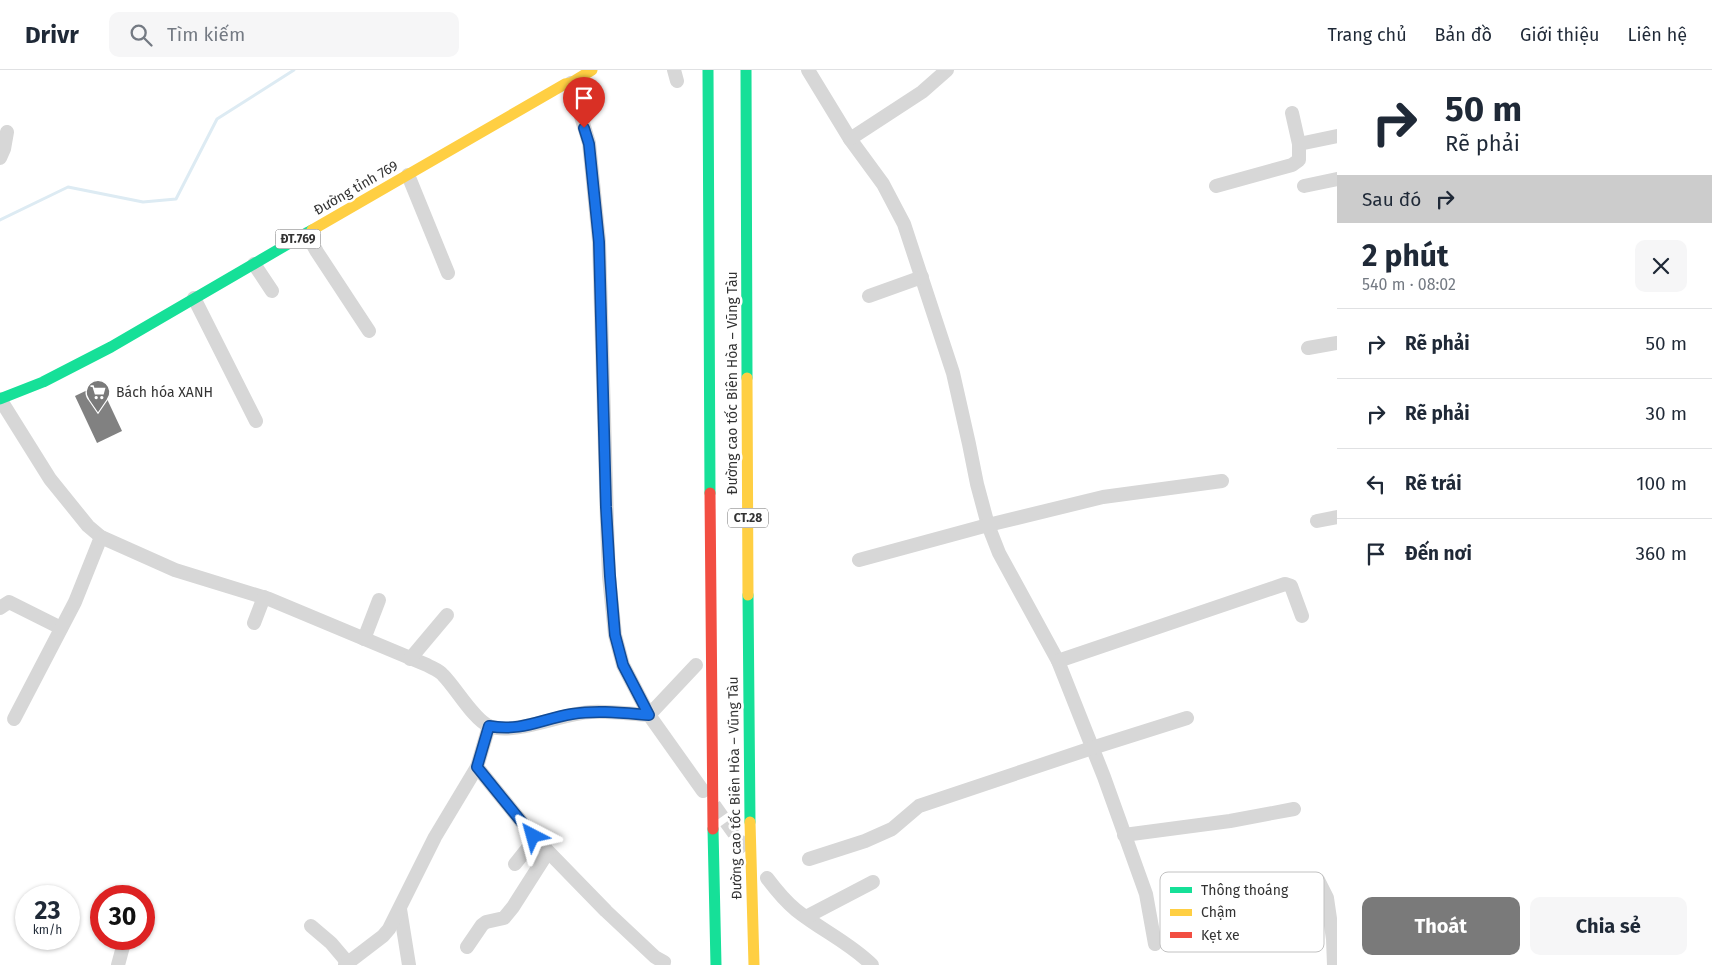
<!DOCTYPE html>
<html lang="vi">
<head>
<meta charset="utf-8">
<style>
  :root { --surface:#fff; --page:#f6f6f7; --text:#1f2937; --muted:#747a83; --line:#e0e1e3; --accent:#7a7a7a }
  body { margin:0; font-family:"Fira Sans",sans-serif; background:var(--page); color:var(--text); height:100vh; display:flex; flex-direction:column; font-size:19px; white-space:nowrap }
  * { box-sizing:border-box; margin:0 }
  p { font-size:16px; color:var(--muted) }
  .icon { flex:none; width:28px; height:28px; fill:none; stroke:currentColor; stroke-width:2; stroke-linecap:round; stroke-linejoin:round }
  .map { position:relative; flex:1; overflow:hidden }
  .panel { display:flex; flex-direction:column; background:var(--surface); width:375px }
  .panel>* { flex:none }
  .top-card { background:#fff; color:var(--text); overflow:hidden }
  .speed { position:absolute; left:15px; top:815px; display:flex; gap:10px; font-size:25px; font-weight:700; text-align:center }
  .speed>* { display:grid; place-content:center; width:65px; height:65px; border-radius:50%; background:var(--surface); box-shadow:0 1px 4px #0004; line-height:1 }
  .speed small { font-size:12px; font-weight:400 }
  .speed .limit { border:8px solid #d22; background:#fff; color:#111 }
  .pin { position:absolute; display:grid; place-items:center; width:42px; height:42px; color:#fff; margin:-51px -21px; border-radius:50% 50% 50% 0; rotate:-45deg; box-shadow:0 0 5px #0007 }
  .pin .icon { rotate:45deg }
  .me { position:absolute; width:55px; margin:-28px; rotate:321deg; stroke-linejoin:round; filter:drop-shadow(0 0 4px #0008) }
  .turn { display:flex; align-items:center; gap:18px; height:105px; padding:0 25px; font-size:22px }
  .turn .icon { width:65px; height:65px; stroke-width:2.5 }
  .turn b { display:block; font-size:35px; line-height:42px }
  .then { display:flex; align-items:center; height:48px; padding:0 25px; background:#0003; gap:10px; font-size:19px }
  .round { display:grid; place-items:center; flex:none; width:52px; height:52px; border-radius:10px; background:var(--page) }
  .headline { display:flex; align-items:center; justify-content:space-between; height:85px; padding:0 25px }
  h1 { font-size:30px; font-weight:700; line-height:38px }
  .button { display:flex; gap:10px; margin-top:auto; padding:10px 25px }
  .button a { flex:1; height:58px; border-radius:10px; background:var(--accent); color:#fff; font-size:20px; font-weight:700; line-height:58px; text-align:center }
  .button a+a { background:var(--page); color:var(--text) }
  ul { padding:0; list-style:none }
  li { display:flex; align-items:center; gap:15px; height:70px; padding:0 25px; border-top:1px solid var(--line) }
  li div { flex:1 }
  li b { display:block; font-size:19px }
  li em { font-style:normal }
  header { display:flex; align-items:center; gap:30px; box-sizing:border-box; height:70px; padding:0 25px; background:var(--surface); border-bottom:1px solid var(--line) }
  header strong { font-size:24px }
  nav { display:flex; gap:28px; margin-inline-start:auto; font-size:18px }
  .search { width:350px; height:45px; background:var(--page); display:flex; align-items:center; gap:12px; box-sizing:border-box; padding:0 18px; border-radius:10px; color:var(--muted); font-size:19px }
  main { display:flex; flex:1; min-height:0 }
  .map>svg:first-child { display:block }
  .lines { fill:none; stroke-linecap:round; stroke-linejoin:round }
  .stream { stroke:#ddebf3; stroke-width:3 }
  .building { fill:#818181 }
  .street-tunnel { stroke:#d6d6d6; stroke-width:14; stroke-dasharray:14 7; stroke-linecap:butt }
  .street { stroke:#d7d7d7; stroke-width:14 }
  .fast { stroke:#16e098; stroke-width:11 }
  .slow { stroke:#ffcf43; stroke-width:11 }
  .jam { stroke:#f24e42; stroke-width:11 }
  .route-casing { stroke:#114b97; stroke-width:12 }
  .route { stroke:#1a73e8; stroke-width:9 }
  .labels { text-anchor:middle; dominant-baseline:central; stroke-width:5; stroke-linejoin:round; paint-order:stroke }
  .shield { fill:#fff; stroke:#707070; stroke-width:1 }
  .shield-label { font-size:12px; font-weight:bold; fill:#333 }
  .street-label { font-size:14px; fill:#333; stroke:#fff }
  .poi-label { font-size:14px; fill:#333; stroke:#fff; text-anchor:start }
  .key { fill:#fff; stroke:#c2c2c2; stroke-width:1 }
  .key-label { font-size:14px; fill:#333 }
</style>
</head>
<body>
<header>
<strong>Drivr</strong>
<div class="search"><svg class="icon" aria-label="search" viewBox="0 0 24 24"><circle cx="10" cy="10" r="6"/><path d="M15 15l6 6"/></svg>Tìm kiếm</div>
<nav><a>Trang chủ</a><a>Bản đồ</a><a>Giới thiệu</a><a>Liên hệ</a></nav>
</header>
<main>
<div class="map">
<svg width="1337" height="895" viewBox="0 0 1337 895">
  <rect width="100%" height="100%" fill="#fff"/>
  <g class="lines">
    <polyline class="stream" points="0,150 68,117 143,132 176,129 217,49 294,0"/>
  </g>
  <polygon class="building" points="100,314 122,361 97,373 75,326"/>
  <g class="lines">
    <polyline class="street-tunnel" points="714,735 748,783"/>
    <g class="street">
      <polyline points="674,0 677,11"/>
      <polyline points="808,0 850,69 883,114 904,154 953,303 969,374 977,414 988,455 999,483 1058,591 1104,707 1146,824 1155,874"/>
      <polyline points="571,13 589,73 599,171 607,452 609,506 615,565 623,595 649,645 703,721"/>
      <polyline points="850,69 922,22 947,0"/>
      <polyline points="1299,74 1337,66"/>
      <polyline points="0,88 4,79 7,62"/>
      <polyline points="408,105 448,203"/>
      <polyline points="1216,116 1292,95 1299,90 1299,74 1292,43"/>
      <polyline points="1304,116 1337,109"/>
      <polyline points="307,164 317,182 369,261"/>
      <polyline points="254,194 272,221"/>
      <polyline points="869,226 922,207"/>
      <polyline points="194,228 256,351"/>
      <polyline points="1308,278 1337,273"/>
      <path d="M0 329 50 409 88 456 101 467 175 500 269 529 427 595C432 598 439 600 443 605 456 618 474 650 489 656 514 666 563 643 591 642 610 641 630 644 649 645L696 595"/>
      <polyline points="1317,451 1337,447"/>
      <polyline points="859,490 988,455 1103,427 1222,411"/>
      <polyline points="0,538 9,532 61,558"/>
      <polyline points="254,553 264,527"/>
      <polyline points="364,569 379,530"/>
      <polyline points="410,589 447,545"/>
      <polyline points="1058,591 1285,514 1291,516 1302,546"/>
      <polyline points="14,649 75,532 101,467"/>
      <polyline points="477,697 533,766 606,841 655,887 664,892 663,895"/>
      <polyline points="1124,765 1230,751 1294,739"/>
      <polyline points="809,789 865,771 892,759 919,736 1092,678 1187,648"/>
      <polyline points="515,794 535,769"/>
      <path d="M767 808C776 820 785 831 796 840 821 860 850 873 872 895"/>
      <polyline points="1318,810 1327,828 1333,869 1334,895"/>
      <polyline points="400,839 409,895"/>
      <polyline points="806,847 873,812"/>
      <polyline points="311,856 331,873 348,893"/>
      <polyline points="467,877 482,855 486,852 504,848 513,837 548,782"/>
      <polyline points="118,895 125,869"/>
      <polyline points="345,895 383,866 389,859 435,767 477,697 489,656"/>
    </g>
    <g class="fast">
      <polyline points="708,0 710,423"/>
      <polyline points="746,0 747,308"/>
      <polyline points="0,329 43,312 111,277 312,160"/>
      <polyline points="748,525 750,752"/>
      <polyline points="713,759 716,895"/>
    </g>
    <g class="slow">
      <polyline points="312,160 565,14 571,13 592,0"/>
      <polyline points="747,308 748,525"/>
      <polyline points="750,752 754,895"/>
    </g>
    <polyline class="jam" points="710,423 713,759"/>
  </g>
  <g class="lines">
    <g class="route-casing">
      <path id="route" d="M533 766 477 697 489 656C522 662 541 649 572 644 597 640 623 643 649 645L623 595 615 565 610 506 606 437 599 172 589 74 584 58"/>
    </g>
    <use href="#route" class="route"/>
  </g>
  <defs>
    <g id="supermarket-pin" transform="scale(1.25)"><path d="M0 17L-7.5 6A9.5 9.5 0 1 1 7.5 6Z" fill="#7a7a7a" stroke="#fff"/><path d="M-6-5.5h2.5l.6 2H6L4.5 2H-2.5L-4.4-4H-6ZM-1.5 3.2a1.3 1.3 0 1 0 .1 0ZM3 3.2a1.3 1.3 0 1 0 .1 0Z" fill="#fff"/></g>
  </defs>
  <g fill-rule="evenodd">
    <use href="#supermarket-pin" x="98" y="322"/>
  </g>
  <g class="labels">
    <g class="shield">
      <rect x="275.5" y="159.5" width="45" height="19" rx="4"/>
      <rect x="728" y="438.5" width="40" height="19" rx="4"/>
    </g>
    <g class="shield-label">
      <text x="298" y="169">ĐT.769</text>
      <text x="748" y="448">CT.28</text>
    </g>
    <g class="street-label">
      <text transform="translate(356 118) rotate(-30)">Đường tỉnh 769</text>
      <text transform="translate(732 313) rotate(-90)">Đường cao tốc Biên Hòa – Vũng Tàu</text>
      <text transform="translate(735 718) rotate(-91)">Đường cao tốc Biên Hòa – Vũng Tàu</text>
    </g>
    <g class="poi-label">
      <text x="116" y="322">Bách hóa XANH</text>
    </g>
  </g>
  <rect x="1160" y="802" width="164" height="80" rx="8" class="key"/>
  <rect x="1170" y="817" width="22" height="6" fill="#16e098"/>
  <rect x="1170" y="839" width="22" height="7" fill="#ffcf43"/>
  <rect x="1170" y="862" width="22" height="6" fill="#f24e42"/>
  <g class="key-label">
    <text x="1201" y="825">Thông thoáng</text>
    <text x="1201" y="847">Chậm</text>
    <text x="1201" y="870">Kẹt xe</text>
  </g>
</svg>
<div class="speed"><div>23<small>km/h</small></div><div class="limit">30</div></div>
<div class="pin" style="left:584px;top:58px;background:#d93025"><svg class="icon" aria-label="arrive" viewBox="0 0 24 24"><path d="M6 21V4h12l-3 4 3 4H6"/></svg></div>
<svg class="me" style="left:533px;top:766px" viewBox="-20 -20 40 40"><path d="M0-17L14 15 0 8-14 15z" fill="#1a73e8" stroke="#fff" stroke-width="4"/></svg>
</div>
<section class="panel">
<div class="top-card">
<div class="turn"><svg class="icon" aria-label="right" viewBox="0 0 24 24"><path d="M7 20v-9h11M14 6l5 5-5 5"/></svg><div><b>50 m</b>Rẽ phải</div></div>
<div class="then">Sau đó<svg class="icon" aria-label="right" viewBox="0 0 24 24"><path d="M7 20v-9h11M14 6l5 5-5 5"/></svg></div>
</div>
<div class="headline"><div><h1>2 phút</h1><p>540 m · 08:02</p></div><a class="round"><svg class="icon" aria-label="close" viewBox="0 0 24 24"><path d="M6 6l12 12M18 6L6 18"/></svg></a></div>
<ul>
<li><svg class="icon" aria-label="right" viewBox="0 0 24 24"><path d="M7 20v-9h11M14 6l5 5-5 5"/></svg><div><b>Rẽ phải</b></div><em>50 m</em></li>
<li><svg class="icon" aria-label="right" viewBox="0 0 24 24"><path d="M7 20v-9h11M14 6l5 5-5 5"/></svg><div><b>Rẽ phải</b></div><em>30 m</em></li>
<li><svg class="icon" aria-label="left" viewBox="0 0 24 24"><path d="M17 20v-9H6M10 6l-5 5 5 5"/></svg><div><b>Rẽ trái</b></div><em>100 m</em></li>
<li><svg class="icon" aria-label="arrive" viewBox="0 0 24 24"><path d="M6 21V4h12l-3 4 3 4H6"/></svg><div><b>Đến nơi</b></div><em>360 m</em></li>
</ul>
<div class="button"><a>Thoát</a><a>Chia sẻ</a></div>
</section>
</main>
</body>
</html>
